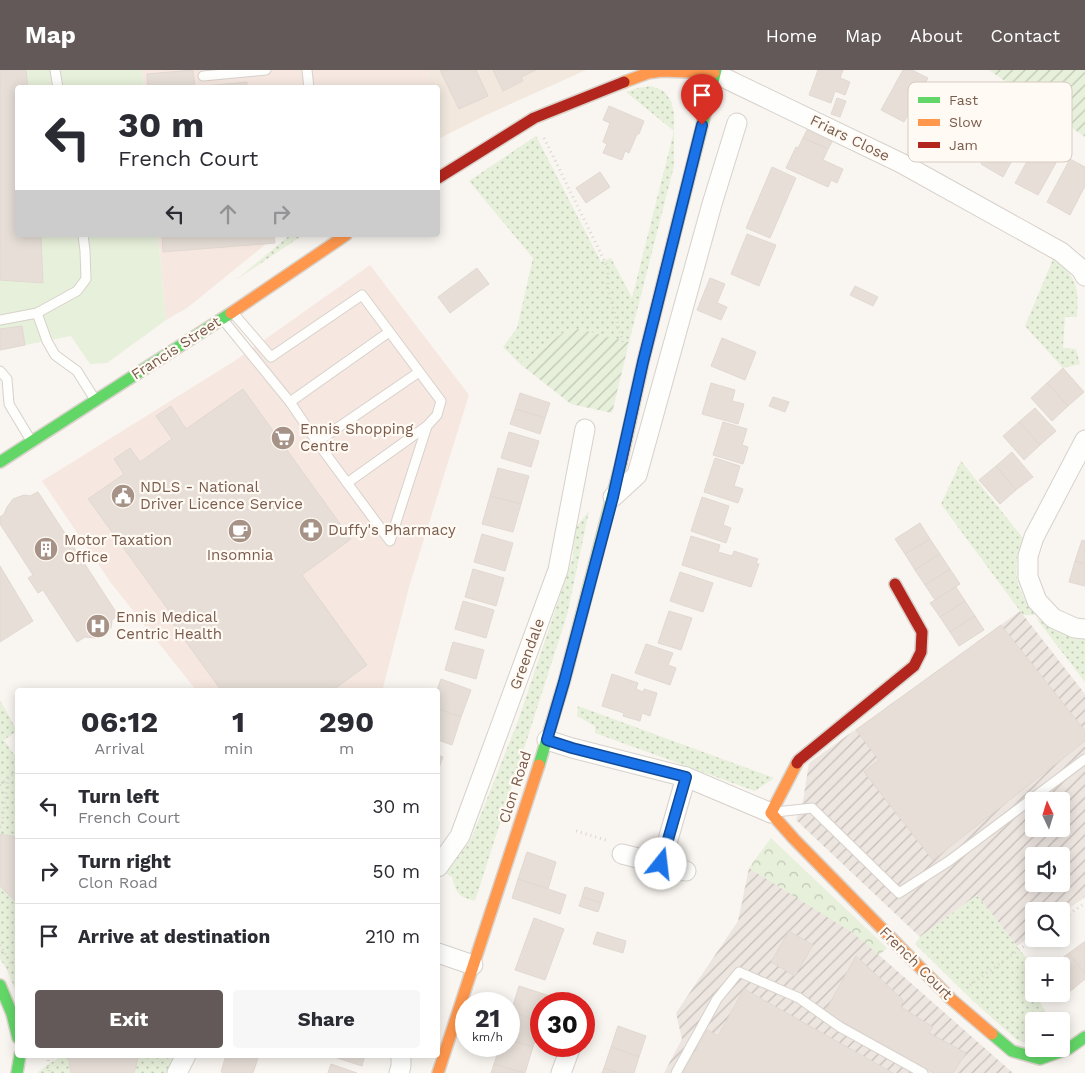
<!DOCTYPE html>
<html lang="en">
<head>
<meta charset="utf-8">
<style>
  :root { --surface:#fff; --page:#f7f7f7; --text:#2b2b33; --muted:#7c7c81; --line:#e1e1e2; --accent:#625958 }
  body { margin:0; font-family:"Work Sans",sans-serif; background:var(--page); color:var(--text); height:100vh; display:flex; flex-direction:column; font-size:19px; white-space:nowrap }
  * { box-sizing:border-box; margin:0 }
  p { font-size:16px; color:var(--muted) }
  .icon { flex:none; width:28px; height:28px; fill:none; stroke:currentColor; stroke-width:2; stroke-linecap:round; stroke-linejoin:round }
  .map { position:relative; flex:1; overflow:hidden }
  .drawer { position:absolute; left:15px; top:618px; width:425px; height:370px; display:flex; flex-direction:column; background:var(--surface); border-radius:5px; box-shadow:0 2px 12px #0003 }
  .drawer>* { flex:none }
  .hud { position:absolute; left:15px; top:15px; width:425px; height:152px; border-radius:5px; box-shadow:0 2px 12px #0003; background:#fff; color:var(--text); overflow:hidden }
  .needle { width:32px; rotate:356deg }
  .tools { position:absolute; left:1025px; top:722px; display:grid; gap:10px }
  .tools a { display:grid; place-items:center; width:45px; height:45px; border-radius:5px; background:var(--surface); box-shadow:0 2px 12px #0003; font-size:25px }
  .speed { position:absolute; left:455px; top:922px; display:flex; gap:10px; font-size:25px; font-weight:700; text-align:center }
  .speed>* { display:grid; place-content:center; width:65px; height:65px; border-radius:50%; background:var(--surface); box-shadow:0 2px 12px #0003; line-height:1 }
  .speed small { font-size:12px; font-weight:400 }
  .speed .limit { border:8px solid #d22; background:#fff; color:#111 }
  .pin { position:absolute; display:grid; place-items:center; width:42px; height:42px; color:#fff; margin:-51px -21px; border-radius:50% 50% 50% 0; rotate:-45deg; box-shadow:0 0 5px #0007 }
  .pin .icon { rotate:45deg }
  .me { position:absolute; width:55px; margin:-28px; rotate:16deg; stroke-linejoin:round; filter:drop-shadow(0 0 4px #0008) }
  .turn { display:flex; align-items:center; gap:18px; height:105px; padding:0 20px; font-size:22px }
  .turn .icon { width:65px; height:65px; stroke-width:2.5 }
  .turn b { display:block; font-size:35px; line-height:42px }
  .lanes { display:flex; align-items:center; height:48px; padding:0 20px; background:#0003; justify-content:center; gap:25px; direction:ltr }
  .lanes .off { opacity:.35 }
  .eta { display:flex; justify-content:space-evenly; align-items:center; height:85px; text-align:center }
  .eta b { font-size:30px; font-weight:700; line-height:35px }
  .action { display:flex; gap:10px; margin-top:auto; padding:10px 20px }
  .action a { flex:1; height:58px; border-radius:5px; background:var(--accent); color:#fff; font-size:20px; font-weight:700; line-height:58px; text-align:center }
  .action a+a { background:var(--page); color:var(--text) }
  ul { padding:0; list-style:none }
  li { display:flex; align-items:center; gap:15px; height:65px; padding:0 20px; border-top:1px solid var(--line) }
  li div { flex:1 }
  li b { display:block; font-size:19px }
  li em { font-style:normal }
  header { display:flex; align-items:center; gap:30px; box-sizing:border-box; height:70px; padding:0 25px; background:var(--accent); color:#fff }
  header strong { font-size:24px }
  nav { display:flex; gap:28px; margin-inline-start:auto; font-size:18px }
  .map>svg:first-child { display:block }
  .residential { fill:#f2e8de }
  .commercial { fill:#f6e8e1 }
  .industrial { fill:url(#industrial-furrows); fill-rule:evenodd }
  .grass { fill:url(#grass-dots) }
  .forest { fill:url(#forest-crowns) }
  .garden { fill:url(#garden-furrows) }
  .pitch { fill:#e7f0db }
  .building { fill:#e6ded7; stroke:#e2d8d2 }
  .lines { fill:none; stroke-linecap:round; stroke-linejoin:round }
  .lane-casing { stroke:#d7d1cb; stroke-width:11 }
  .street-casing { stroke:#d7d1cb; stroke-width:21 }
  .fast-casing { stroke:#d9d2cb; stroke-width:14 }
  .slow-casing { stroke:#d9d2cb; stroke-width:14 }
  .jam-casing { stroke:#d9d2cb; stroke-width:14 }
  .path { stroke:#dcd5d0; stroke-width:3; stroke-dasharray:1 4; stroke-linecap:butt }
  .lane { stroke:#fefefd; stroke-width:9 }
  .street { stroke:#fefefd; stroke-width:19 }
  .fast { stroke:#63d668; stroke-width:11 }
  .slow { stroke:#ff974d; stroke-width:11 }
  .jam { stroke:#b3261e; stroke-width:11 }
  .route-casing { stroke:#114b97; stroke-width:12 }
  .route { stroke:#1a73e8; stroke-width:9 }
  .labels { text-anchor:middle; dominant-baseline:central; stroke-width:4.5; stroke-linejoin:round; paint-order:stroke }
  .street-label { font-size:15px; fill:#7a5c4d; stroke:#fffaf3 }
  .poi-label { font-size:15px; fill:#7a5c4d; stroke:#fffaf3; text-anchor:start }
  .key { fill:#fffaf3; stroke:#d7cbc1; stroke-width:1 }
  .key-label { font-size:14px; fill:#7a5c4d }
</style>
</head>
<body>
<header>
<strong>Map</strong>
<nav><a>Home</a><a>Map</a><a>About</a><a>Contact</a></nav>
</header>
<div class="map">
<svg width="1085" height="1003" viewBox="0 0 1085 1003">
  <defs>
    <pattern id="industrial-furrows" width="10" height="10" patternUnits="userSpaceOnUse" patternTransform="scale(1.25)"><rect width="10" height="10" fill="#ede5e0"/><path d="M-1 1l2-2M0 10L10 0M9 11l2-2" fill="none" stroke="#c5bdb8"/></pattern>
    <pattern id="grass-dots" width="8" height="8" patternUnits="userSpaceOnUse" patternTransform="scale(1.25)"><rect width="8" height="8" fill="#e7f0db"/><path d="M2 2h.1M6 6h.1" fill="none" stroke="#c0c6b4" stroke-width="1.8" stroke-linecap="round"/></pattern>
    <pattern id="forest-crowns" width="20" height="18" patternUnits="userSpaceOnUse" patternTransform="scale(1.25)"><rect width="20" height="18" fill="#e7f0db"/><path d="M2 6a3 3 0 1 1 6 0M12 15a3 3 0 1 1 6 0" fill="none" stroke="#c0c6b4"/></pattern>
    <pattern id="garden-furrows" width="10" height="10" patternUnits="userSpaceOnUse" patternTransform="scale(1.25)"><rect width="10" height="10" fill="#e7f0db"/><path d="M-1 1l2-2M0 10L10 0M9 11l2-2" fill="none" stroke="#c0c6b4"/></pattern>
  </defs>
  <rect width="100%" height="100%" fill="#f9f5f0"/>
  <polygon class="residential" points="428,0 586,0 486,45 438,69 438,18 430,17"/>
  <g class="commercial">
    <polygon points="142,0 428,0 430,17 144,17"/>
    <polygon points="158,165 277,165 187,238 166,250"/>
    <polygon points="370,195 469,325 409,517 383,618 381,620 196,620 111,513 42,411 236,290"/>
  </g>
  <g class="industrial">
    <path d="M1020 541 1085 624V827L1061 844V841H1034V864L1017 876 977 825 920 867 796 750 803 731 809 693ZM1034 731H1061V759H1034ZM1034 786H1061V814H1034Z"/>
    <polygon points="749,798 854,863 1013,1003 664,1003 682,969 676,943 738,851"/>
  </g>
  <g class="grass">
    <polygon points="651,16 664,21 671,31 674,43 674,96 629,272 579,259 564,262 520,294 503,277 517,258 533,188 469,111 536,66 601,192 611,188 632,228 674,61 626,22 638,18"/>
    <polygon points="290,165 303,165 236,210"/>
    <path d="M1054 187C1077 208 1079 217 1077 247H1065L1063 278 1076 279 1080 294 1063 298 1025 256Z"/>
    <path d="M961 391 1023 468C1017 483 1014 500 1019 516 1022 526 1030 536 1035 545H1023L941 434Z"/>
    <path d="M589 441 567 545 475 831C458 826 457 825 452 807L445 803 471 769 518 651 573 487 575 458Z"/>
    <polygon points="1036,548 1069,565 1085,567 1085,612"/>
    <polygon points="0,630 17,661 4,670 17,689 18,767 1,764 0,766"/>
    <polygon points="578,636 774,708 755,721 595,663 595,656 577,646"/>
    <polygon points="0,816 17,834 17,924 6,898 0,889"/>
    <polygon points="977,825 1034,898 1034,911 1030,915 1051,951 1034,951 1034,976 1016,969 973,931 915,874 920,867"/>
    <polygon points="64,985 177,985 167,1003 37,1003 47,995"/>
  </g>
  <polygon class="forest" points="771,768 887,878 879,885 853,863 749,798"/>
  <g class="garden">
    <polygon points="989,0 1085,0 1085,67"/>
    <polygon points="579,259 629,272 612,343 571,334 520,294 564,262"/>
  </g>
  <polygon class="pitch" points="0,0 142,0 144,17 18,18 18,165 158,165 166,250 107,293 90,294 71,266 0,280"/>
  <g class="building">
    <polygon points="0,0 26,0 28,18 18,18 18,165 41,165 43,213 0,210"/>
    <polygon points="193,0 195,17 247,12 247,18 148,18 147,4"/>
    <polygon points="440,0 476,0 488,26 459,39"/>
    <polygon points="493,0 536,0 521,7 523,11 503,21"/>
    <polygon points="818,0 843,0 840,8 850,12 845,25 835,21 831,33 809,25"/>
    <polygon points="903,0 912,0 928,8 904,52 881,40"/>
    <polygon points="837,28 846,31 840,47 831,44"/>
    <polygon points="609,36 644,51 639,64 637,64 629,83 625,81 622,90 603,83 607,74 603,72 610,53 603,50"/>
    <polygon points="1004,51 1027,63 1003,107 981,94"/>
    <polygon points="807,60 832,72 828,79 803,68"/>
    <polygon points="803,68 828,79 823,90 843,99 837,113 831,110 828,117 786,98 796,77 798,78"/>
    <polygon points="1039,70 1062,82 1038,125 1015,113"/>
    <polygon points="1070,89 1085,97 1085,116 1070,145 1047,132"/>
    <polygon points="772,97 796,108 770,168 746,158"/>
    <polygon points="600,102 610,117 586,133 576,118"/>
    <polygon points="747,164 776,175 759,216 731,204"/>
    <polygon points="162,165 274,165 275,173 163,182"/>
    <polygon points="477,198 489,214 450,243 438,227"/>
    <polygon points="710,208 725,214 717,233 727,237 721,250 697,240"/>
    <polygon points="855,216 878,227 873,236 850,225"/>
    <polygon points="22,256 25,275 0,280 0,259"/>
    <polygon points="722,268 756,282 745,310 711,296"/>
    <polygon points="1063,298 1084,322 1068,336 1047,313"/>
    <polygon points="711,313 735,320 732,331 744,334 738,354 702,344"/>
    <polygon points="1047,313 1068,336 1052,351 1031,328"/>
    <polygon points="243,319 351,469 302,505 367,595 333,620 221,620 168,547 172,545 88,429 124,404 114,389 130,378 140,392 172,369 156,346 171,336 186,359"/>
    <polygon points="520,323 550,333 545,348 515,339"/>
    <polygon points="773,327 789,332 785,342 769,336"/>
    <polygon points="1035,338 1056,361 1040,375 1019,352"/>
    <polygon points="515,339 545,348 540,364 510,354"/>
    <polygon points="723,352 747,359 742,375 748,377 743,394 713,385"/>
    <polygon points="1019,352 1040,375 1024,390 1003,366"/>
    <polygon points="509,362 539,371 531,397 501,388"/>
    <polygon points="1012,382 1033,407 1016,420 996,396"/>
    <polygon points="715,388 740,396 734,416 743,419 738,433 704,422"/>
    <polygon points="996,396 1016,420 1000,434 979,410"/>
    <polygon points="498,398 529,406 521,434 490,426"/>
    <polygon points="38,422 118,545 112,550 111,558 104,565 95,568 85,567 77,572 43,520 38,523 28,508 33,505 0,454 0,447 4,444 7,437 13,429 24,425 30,426"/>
    <polygon points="490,426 521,434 513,462 482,454"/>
    <polygon points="702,427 729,436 723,455 731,458 726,473 691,461"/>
    <polygon points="920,453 930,469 905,484 895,469"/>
    <polygon points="482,464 513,473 505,501 474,492"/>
    <polygon points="691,466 720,475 718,482 732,486 734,481 758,489 756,493 759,494 751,517 682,495"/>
    <polygon points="930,469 940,484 915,500 905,484"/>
    <polygon points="1082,470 1085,471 1085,494 1075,491"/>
    <polygon points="940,484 950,499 925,515 915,500"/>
    <polygon points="1075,491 1085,494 1085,516 1069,512"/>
    <polygon points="0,496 33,551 0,572"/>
    <polygon points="473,499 504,508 496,536 465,527"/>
    <polygon points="950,499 960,514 935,530 925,515"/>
    <polygon points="680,502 713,513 703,542 670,531"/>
    <polygon points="956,517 965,531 940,547 930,533"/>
    <polygon points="463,531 494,540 486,568 455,559"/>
    <polygon points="965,531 975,546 950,562 940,547"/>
    <polygon points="669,541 692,548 681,580 658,573"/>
    <polygon points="975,546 984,560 959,576 950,562"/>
    <polygon points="1001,555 1085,661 1085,671 933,790 864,702 879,690 856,660"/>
    <polygon points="453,572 484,580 476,609 445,600"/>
    <polygon points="646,574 673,583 668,595 676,598 670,615 635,603"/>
    <polygon points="612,604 638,613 636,619 643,622 644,619 657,623 650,646 642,643 640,651 623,646 624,643 602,636"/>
    <polygon points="441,609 471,620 461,647 438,639 437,620"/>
    <polygon points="438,639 461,647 452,675 438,670"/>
    <polygon points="438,685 443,687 438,701"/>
    <polygon points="0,764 18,767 18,834 0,816"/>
    <polygon points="527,782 556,792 548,819 518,809"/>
    <polygon points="518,809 566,825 560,844 512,828"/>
    <polygon points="585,817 604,823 601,833 582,827"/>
    <polygon points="582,827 601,833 598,842 579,836"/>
    <polygon points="534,848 564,859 545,910 515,900"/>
    <polygon points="789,861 813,875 795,906 771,892"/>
    <polygon points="597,862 626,871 623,883 593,874"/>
    <polygon points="1084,872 1085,872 1085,904 1069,883"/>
    <polygon points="1069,883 1085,904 1085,909 1073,919 1061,903 1061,896 1056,896 1054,894"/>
    <polygon points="856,886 903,930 901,937 933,957 929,963 966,983 953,1003 934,1003 825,942"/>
    <polygon points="1061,903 1073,919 1058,930 1053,924 1061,924"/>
    <polygon points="519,916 550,926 547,934 541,934 541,952 511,942"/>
    <polygon points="744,919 893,1003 683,1003 707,960 718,966"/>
    <polygon points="511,942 541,952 533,977 509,970 509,948"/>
    <polygon points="618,956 646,966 639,987 611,977"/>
    <polygon points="509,970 533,977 525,1003 494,994 500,976 509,976"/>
    <polygon points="611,977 639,987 634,1003 618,1003 604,998"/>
    <polygon points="68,985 139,985 134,1003 71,1003"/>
    <polygon points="226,985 259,985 253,1003 224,1003 221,1002"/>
    <polygon points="331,985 365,985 362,996 331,986"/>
    <polygon points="331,994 357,1003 328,1003"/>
    <polygon points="494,994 523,1003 491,1003"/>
    <polygon points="604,998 618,1003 602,1003"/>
  </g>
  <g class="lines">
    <g class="lane-casing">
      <g id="lane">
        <polyline points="55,0 58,18"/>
        <polyline points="307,0 309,18"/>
        <polyline points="203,6 266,0"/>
        <polyline points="37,243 47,271 55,285 77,301 94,328"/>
        <polyline points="0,250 37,243 77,221 86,209 85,181 83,165"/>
        <polyline points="224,251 290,332 317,372 390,471 427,356 437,345 441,331 362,225 271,287 234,244"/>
        <polyline points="0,301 7,309 9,334 30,369"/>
        <polyline points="290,332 389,262"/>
        <polyline points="317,372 419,302"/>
        <polyline points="347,413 427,356"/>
        <polyline points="776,742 812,738 899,823 949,791 1085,689"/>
        <polyline points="676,1003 717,929 739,902 799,928 840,957 923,1003"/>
      </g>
    </g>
    <g class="street-casing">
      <g id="street">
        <polyline points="714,3 901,93 1061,182 1081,199 1085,206"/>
        <polyline points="1085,370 1034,467 1028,486 1028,507 1037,531 1053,548 1075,558 1085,559"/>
        <polyline points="613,427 637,405 712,134 737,53"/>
        <polyline points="547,670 572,678 686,707 771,743"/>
        <polyline points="622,784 661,794 686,707"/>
        <polyline points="661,794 686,801"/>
        <polyline points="438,797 460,766 558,500 585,359"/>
        <polyline points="438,883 473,895"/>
        <polyline points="177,1003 186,985"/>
        <polyline points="399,1003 401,996 401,985"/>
        <polyline points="561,1003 571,976"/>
      </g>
    </g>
    <g class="fast-casing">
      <g id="fast">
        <polyline points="673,171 716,0"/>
        <polyline points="0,392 231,243"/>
        <polyline points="539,695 564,612 621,393"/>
        <polyline points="0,915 12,944 18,968"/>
        <polyline points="992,964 1012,981 1040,989 1068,979 1085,967"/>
        <polyline points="17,1003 20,985"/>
      </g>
    </g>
    <g class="slow-casing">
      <g id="slow">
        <polyline points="624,12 648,3 662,1 714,3"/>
        <polyline points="231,243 346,165"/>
        <polyline points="797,693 771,743 794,769 951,929 992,964"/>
        <polyline points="438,1003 539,695"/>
      </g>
    </g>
    <g class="jam-casing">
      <g id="jam">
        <polyline points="438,108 534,48 624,12"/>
        <polyline points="621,393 643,292 673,171"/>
        <polyline points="797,693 799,690 914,596 921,582 922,562 895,514"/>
      </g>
    </g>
    <g class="path">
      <polyline points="544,68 608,198 608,220 623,273"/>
      <polyline points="0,715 18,700"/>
      <polyline points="0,757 2,756 8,706"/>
      <polyline points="576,761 609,771"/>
      <polyline points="1061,850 1085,833"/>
      <polyline points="0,875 11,894"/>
      <polyline points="970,915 1034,869"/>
      <polyline points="48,985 49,1003"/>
    </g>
    <use href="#lane" class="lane"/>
    <use href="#street" class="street"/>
    <use href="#fast" class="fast"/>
    <use href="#slow" class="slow"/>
    <use href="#jam" class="jam"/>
  </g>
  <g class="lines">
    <g class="route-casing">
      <polyline id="route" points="661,794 686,707 572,678 547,670 564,612 613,427 643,292 702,55"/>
    </g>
    <use href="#route" class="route"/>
  </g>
  <defs>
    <g id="supermarket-disc" transform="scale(1.25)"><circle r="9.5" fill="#a69286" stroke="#fffaf3"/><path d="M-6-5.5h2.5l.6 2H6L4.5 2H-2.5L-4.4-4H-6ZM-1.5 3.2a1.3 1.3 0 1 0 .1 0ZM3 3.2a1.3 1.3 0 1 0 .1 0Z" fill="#fff"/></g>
    <g id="civic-disc" transform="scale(1.25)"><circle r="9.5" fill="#a69286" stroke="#fffaf3"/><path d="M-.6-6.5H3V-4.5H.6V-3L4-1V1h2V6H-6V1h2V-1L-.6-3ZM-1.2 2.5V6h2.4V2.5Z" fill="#fff"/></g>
    <g id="pharmacy-disc" transform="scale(1.25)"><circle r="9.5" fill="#a69286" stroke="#fffaf3"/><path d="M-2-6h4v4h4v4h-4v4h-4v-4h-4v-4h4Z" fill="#fff"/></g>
    <g id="cafe-disc" transform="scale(1.25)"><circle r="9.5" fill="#a69286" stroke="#fffaf3"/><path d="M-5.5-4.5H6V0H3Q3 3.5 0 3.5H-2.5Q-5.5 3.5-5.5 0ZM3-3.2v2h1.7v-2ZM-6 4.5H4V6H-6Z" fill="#fff"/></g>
    <g id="building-disc" transform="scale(1.25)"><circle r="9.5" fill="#a69286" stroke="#fffaf3"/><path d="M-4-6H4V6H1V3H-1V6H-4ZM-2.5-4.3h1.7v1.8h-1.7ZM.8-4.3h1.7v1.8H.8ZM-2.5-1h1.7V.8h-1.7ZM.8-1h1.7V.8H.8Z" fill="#fff"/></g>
    <g id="hospital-disc" transform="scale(1.25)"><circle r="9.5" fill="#a69286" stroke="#fffaf3"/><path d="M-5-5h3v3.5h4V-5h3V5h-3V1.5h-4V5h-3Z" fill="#fff"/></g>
  </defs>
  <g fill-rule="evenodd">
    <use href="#supermarket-disc" x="283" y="368"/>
    <use href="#civic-disc" x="123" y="426"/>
    <use href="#pharmacy-disc" x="311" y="460"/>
    <use href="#cafe-disc" x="240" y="461"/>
    <use href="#building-disc" x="46" y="479"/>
    <use href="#hospital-disc" x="98" y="556"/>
  </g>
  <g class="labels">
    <g class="street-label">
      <text transform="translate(850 68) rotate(26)">Friars Close</text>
      <text transform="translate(176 278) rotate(-33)">Francis Street</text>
      <text transform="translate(527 584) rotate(-70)">Greendale</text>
      <text transform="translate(515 717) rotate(-72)">Clon Road</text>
      <text transform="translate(916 893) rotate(45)">French Court</text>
    </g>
    <g class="poi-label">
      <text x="300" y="359">Ennis Shopping<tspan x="300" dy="17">Centre</tspan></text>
      <text x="140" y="417">NDLS - National<tspan x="140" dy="17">Driver Licence Service</tspan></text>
      <text x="328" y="460">Duffy's Pharmacy</text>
      <text x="64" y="470">Motor Taxation<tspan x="64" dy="17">Office</tspan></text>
      <text x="240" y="485" text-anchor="middle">Insomnia</text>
      <text x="116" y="547">Ennis Medical<tspan x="116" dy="17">Centric Health</tspan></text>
    </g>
  </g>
  <rect x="908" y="12" width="164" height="80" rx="8" class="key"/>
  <rect x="918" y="27" width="22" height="6" fill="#63d668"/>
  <rect x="918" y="49" width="22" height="7" fill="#ff974d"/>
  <rect x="918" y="72" width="22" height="6" fill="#b3261e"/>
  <g class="key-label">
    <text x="949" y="35">Fast</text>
    <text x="949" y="57">Slow</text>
    <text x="949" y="80">Jam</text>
  </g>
</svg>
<div class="tools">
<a><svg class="needle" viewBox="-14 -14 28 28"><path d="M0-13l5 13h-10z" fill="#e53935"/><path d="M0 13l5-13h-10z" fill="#7c7c81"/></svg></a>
<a><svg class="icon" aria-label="sound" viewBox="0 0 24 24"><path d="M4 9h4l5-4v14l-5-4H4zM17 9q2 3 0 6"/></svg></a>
<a><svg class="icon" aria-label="search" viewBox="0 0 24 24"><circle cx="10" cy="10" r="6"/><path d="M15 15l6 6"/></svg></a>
<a>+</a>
<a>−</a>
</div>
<div class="speed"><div>21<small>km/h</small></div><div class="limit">30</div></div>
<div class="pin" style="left:702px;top:55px;background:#d93025"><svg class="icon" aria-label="arrive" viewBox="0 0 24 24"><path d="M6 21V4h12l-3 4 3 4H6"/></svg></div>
<svg class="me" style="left:661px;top:794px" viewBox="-20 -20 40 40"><circle r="19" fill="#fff"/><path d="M0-13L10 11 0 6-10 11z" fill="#1a73e8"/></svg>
<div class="hud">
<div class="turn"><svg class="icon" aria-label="left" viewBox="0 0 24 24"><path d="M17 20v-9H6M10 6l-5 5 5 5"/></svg><div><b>30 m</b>French Court</div></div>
<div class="lanes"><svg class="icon" aria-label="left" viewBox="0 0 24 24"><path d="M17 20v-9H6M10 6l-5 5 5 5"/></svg><svg class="icon off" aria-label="ahead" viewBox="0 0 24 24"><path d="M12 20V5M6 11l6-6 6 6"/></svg><svg class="icon off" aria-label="right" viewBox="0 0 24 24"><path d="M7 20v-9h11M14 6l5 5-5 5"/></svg></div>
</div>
<section class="drawer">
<div class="eta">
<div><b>06:12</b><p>Arrival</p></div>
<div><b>1</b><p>min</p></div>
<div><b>290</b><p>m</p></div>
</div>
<ul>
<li><svg class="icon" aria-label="left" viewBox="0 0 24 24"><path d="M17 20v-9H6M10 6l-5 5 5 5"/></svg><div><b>Turn left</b><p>French Court</p></div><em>30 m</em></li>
<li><svg class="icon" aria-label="right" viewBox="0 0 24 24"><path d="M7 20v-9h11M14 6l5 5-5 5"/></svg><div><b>Turn right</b><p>Clon Road</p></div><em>50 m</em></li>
<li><svg class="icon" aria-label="arrive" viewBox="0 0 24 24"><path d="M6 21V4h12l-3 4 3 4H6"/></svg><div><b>Arrive at destination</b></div><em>210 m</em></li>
</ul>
<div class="action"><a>Exit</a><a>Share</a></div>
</section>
</div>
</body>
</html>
